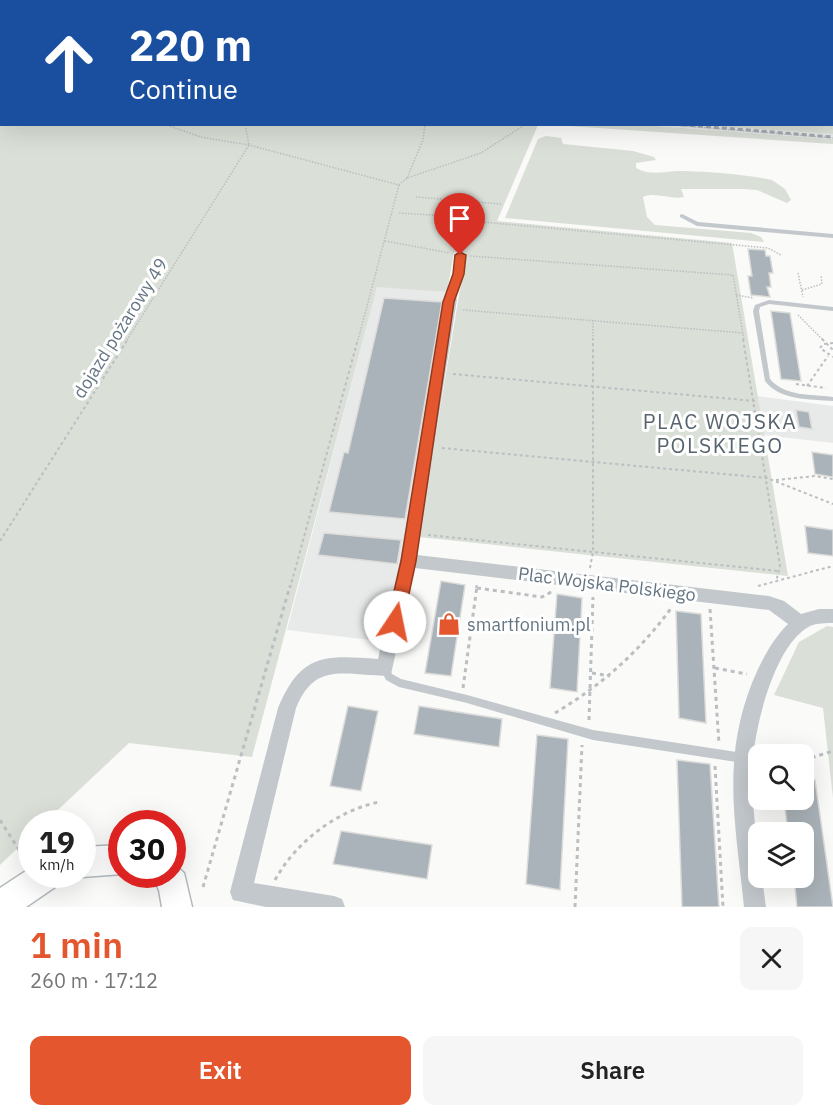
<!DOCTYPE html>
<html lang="en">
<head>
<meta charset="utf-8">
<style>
  :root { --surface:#fff; --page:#f6f6f6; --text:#222; --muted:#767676; --accent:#e4572e }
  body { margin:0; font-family:"IBM Plex Sans",sans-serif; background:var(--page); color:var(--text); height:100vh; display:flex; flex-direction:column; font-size:22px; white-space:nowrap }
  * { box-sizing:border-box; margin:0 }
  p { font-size:20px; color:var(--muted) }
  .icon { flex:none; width:33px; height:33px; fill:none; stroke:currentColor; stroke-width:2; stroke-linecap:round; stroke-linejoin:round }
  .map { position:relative; height:907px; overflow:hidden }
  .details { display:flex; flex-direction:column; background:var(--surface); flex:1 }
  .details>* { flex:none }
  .top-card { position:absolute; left:0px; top:0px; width:834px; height:126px; box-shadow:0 6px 24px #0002; background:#1a4fa0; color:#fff; overflow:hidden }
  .fabs { position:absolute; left:748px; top:744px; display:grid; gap:12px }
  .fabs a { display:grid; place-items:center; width:66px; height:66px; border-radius:12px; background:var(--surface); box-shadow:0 6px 24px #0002; font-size:30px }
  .speed { position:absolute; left:18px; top:810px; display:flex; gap:12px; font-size:30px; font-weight:700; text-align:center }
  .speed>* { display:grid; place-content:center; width:78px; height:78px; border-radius:50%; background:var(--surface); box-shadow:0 6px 24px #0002; line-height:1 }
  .speed small { font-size:15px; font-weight:400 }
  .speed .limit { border:9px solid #d22; background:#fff; color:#111 }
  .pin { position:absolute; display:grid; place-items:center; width:51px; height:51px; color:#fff; margin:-62px -26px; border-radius:50% 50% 50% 0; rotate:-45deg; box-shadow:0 0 6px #0007 }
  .pin .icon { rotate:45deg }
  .me { position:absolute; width:66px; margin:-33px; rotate:11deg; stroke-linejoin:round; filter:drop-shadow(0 0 4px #0008) }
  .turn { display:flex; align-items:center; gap:21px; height:126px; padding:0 30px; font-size:27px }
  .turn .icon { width:78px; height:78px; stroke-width:2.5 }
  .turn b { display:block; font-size:42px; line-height:51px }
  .round { display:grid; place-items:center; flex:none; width:63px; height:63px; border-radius:12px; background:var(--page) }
  .headline { display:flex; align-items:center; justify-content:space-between; height:102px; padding:0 30px }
  h1 { font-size:36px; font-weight:600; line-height:45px; color:var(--accent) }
  .cta { display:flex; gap:12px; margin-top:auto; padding:12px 30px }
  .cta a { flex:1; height:69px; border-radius:12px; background:var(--accent); color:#fff; font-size:24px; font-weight:600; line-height:69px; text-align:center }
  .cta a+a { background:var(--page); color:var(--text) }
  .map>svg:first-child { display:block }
  .built { fill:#e8e9e9 }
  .green { fill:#dadfd7 }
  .building { fill:#aab3b9; stroke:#dcdcda; stroke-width:1.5 }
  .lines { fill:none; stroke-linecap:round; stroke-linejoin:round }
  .secondary-casing { stroke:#b3babf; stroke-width:3 }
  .path-far2 { stroke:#bbbfc2; stroke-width:1.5; stroke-dasharray:1.5 1.5; stroke-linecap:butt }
  .path-far1 { stroke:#bbbfc2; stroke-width:2; stroke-dasharray:3 3; stroke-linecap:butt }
  .path { stroke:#bbbfc2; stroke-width:3; stroke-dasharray:4 4; stroke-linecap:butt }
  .service { fill:#c3c8cc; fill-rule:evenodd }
  .minor { fill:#c3c8cc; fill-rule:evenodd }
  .secondary { fill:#fff; fill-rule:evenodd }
  .rail { stroke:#a2aab0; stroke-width:3; stroke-dasharray:5 3; stroke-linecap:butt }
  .route { fill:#e4572e; stroke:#94391e; stroke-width:1.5 }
  .labels { text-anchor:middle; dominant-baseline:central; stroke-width:6; stroke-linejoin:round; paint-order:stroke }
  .street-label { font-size:18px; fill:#657683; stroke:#fff }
  .poi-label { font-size:18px; fill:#657683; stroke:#fff; text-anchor:start }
  .quarter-label { font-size:21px; letter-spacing:1.5px; fill:#57646e; stroke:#fff }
</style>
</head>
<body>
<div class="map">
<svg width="833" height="907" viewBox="0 0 833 907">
  <rect width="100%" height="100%" fill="#fafaf8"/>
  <g class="built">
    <polygon points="643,125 694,125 833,134 833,139"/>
    <polygon points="377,286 447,292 386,642 287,630"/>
    <polygon points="757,396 833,406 833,443 764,435"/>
  </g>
  <g class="green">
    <polygon points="0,0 626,0 629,1 2,2 1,72"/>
    <polygon points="0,76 2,124 538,125 497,221 732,243 788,576 419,537 466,253 454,252 447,292 377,287 252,757 129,743 44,823 32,824 31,835 0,865"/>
    <polygon points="833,123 833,134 694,125 832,124"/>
    <polygon points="554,125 643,125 833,139 833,144"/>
    <path d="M546 136 561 138 563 144 633 151 654 157 656 160 636 163V168C652 177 666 170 683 171 712 172 743 174 772 180L785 189 791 200 787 203 757 190 744 189H681L684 197C670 200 655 191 643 197L647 217 655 225 751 233 761 237 764 242 505 218 538 139Z"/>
    <polygon points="827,626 833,627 833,798 823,708 774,695 799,642"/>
  </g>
  <g class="building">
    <polygon points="748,249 765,250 766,256 770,256 773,273 769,273 771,287 767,287 770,297 751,295 748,276 752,276"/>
    <polygon points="384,298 442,302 405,519 329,512 344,452 348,453"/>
    <polygon points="771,311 790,313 801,381 781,379"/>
    <polygon points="796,410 809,412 812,429 799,427"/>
    <polygon points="812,452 833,455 833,477 815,474"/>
    <polygon points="805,526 833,530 833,556 808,553"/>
    <polygon points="324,533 401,540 397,564 318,555"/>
    <polygon points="441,581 465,585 451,676 425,673"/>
    <polygon points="557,594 582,598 577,692 550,688"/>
    <polygon points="676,611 701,614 706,723 679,718"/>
    <polygon points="348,706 378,711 361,791 330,786"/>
    <polygon points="419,706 502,719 499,747 414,734"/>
    <polygon points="537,735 568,739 560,890 526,884"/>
    <polygon points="677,760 710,764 719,907 682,907"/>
    <polygon points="804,779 815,780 833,907 797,907 794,878 804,878 804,832 788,832 784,800 804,800"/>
    <polygon points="341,831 432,845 427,879 333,864"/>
  </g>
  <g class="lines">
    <g class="secondary-casing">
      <g id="secondary">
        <polygon points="122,845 123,874 82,877 76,874 82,874 82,847"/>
        <polygon points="172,862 184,873 192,907 162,907 159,890 151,874 172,874"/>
        <polygon points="32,867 32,874 62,874 58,885 26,907 0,907 0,888"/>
      </g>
    </g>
    <g class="path-far2">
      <polyline points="269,0 271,2"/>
      <polyline points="374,0 378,2"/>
      <polyline points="145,2 157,0"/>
      <polyline points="276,2 279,0"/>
      <polyline points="802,2 807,0"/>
      <polyline points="164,124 201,137 249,145 399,185 358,340"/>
      <polyline points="659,124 833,138"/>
      <polyline points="407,178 423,140 425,124"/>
      <polyline points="399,185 407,178 481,153 526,124"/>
      <polyline points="416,197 501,204"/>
      <polyline points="399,213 447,216"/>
      <polyline points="449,219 768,248 781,255"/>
      <polyline points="445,231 451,200"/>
      <polyline points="385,241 450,253"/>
      <polyline points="470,256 733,275 744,340"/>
      <polyline points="798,273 803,297"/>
      <polyline points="802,290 822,284 821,275"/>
      <polyline points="736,295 754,298"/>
      <polyline points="463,310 743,333"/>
      <polyline points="798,315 823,340"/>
      <polyline points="593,320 593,340"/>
      <polyline points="127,340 249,145 245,124"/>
    </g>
    <g class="path-far1">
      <polyline points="743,339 780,566 776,582"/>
      <polyline points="822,339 833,350"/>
      <polyline points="833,343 823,344 820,348 833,357"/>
      <polyline points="453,374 755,401"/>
      <polyline points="796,384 826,388"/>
      <polyline points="807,386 828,356"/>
      <polyline points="442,448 767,478 833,504"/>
      <polyline points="776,480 815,476 833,479"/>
      <polyline points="428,535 778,571"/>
      <polyline points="0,541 128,339"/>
      <polyline points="590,568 593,552 593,339"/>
      <polyline points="758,586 833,566"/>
      <polyline points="290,588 358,339"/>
      <polyline points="476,588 477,584"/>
    </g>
    <g class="path">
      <polyline points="477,588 542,597 553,591"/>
      <polyline points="710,609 719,744"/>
      <polyline points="715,668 747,674"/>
      <polyline points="592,673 610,676"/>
      <polyline points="463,688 477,586"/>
      <path d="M555 713C602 685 640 651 672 607"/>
      <polyline points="589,720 593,597"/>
      <polyline points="804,760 833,751"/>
      <polyline points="715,766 723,907"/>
      <polyline points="0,820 21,853 24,865"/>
      <path d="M275 880C296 842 336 811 379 802"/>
      <polyline points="203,887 290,586"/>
      <polyline points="575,907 582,745"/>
    </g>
    <g class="service">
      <polygon points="656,0 660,0 662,2 657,2"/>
      <polygon points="679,0 685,0 682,2 674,2"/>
      <polygon points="746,0 751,0 753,2 748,2"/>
      <rect x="832" y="41" width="1" height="2"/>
      <polygon points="682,214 698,222 833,234 833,238 697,226 680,217 680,215"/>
      <polygon points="460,253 463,255 454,299 451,301 448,299 457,255"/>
      <path d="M769 300 833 307V311L769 304 760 307 759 311 770 379C785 397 812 394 833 397V401C810 399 780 401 765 381L753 311 755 305Z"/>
      <polygon points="385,664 388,665 392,674 401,679 467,695 593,730 743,753 746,755 748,758 746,761 743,763 593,740 467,703 399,687 386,680 380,668 382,665"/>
    </g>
    <path class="minor" d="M451 295 457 299 417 555 769 596 784 601 801 614 819 609H833V623C826 623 817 623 810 626 773 645 753 733 752 772 751 807 759 842 759 878H762L766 907H744C736 826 721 762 752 683 761 661 772 640 788 624L769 610 415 568 391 674C384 677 377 675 369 675 332 672 312 670 296 708L254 883 334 896 342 899 345 907H266L233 900 230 892 278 708C301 654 323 655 378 659L400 561 445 299Z"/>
    <use href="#secondary" class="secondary"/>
    <polyline class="rail" points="674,124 833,137"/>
  </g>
  <polygon class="route" points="460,252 466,255 464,274 454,302 416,561 403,622 401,627 389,627 387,622 401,561 443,302 453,274 455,255"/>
  <defs>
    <g id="shop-bare" transform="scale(1.8)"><path d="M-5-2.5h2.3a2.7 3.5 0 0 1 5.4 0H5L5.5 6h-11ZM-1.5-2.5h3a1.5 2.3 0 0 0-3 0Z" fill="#e4572e" stroke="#fff" stroke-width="2.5" paint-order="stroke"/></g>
  </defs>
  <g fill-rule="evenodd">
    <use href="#shop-bare" x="449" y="624"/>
  </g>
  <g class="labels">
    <g class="street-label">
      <text transform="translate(120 328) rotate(-58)">dojazd pożarowy 49</text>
      <text transform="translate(607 584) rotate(7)">Plac Wojska Polskiego</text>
    </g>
    <g class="poi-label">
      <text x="467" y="624">smartfonium.pl</text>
    </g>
    <g class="quarter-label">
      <text x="720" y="421">PLAC WOJSKA<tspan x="720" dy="24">POLSKIEGO</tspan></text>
    </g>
  </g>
</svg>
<div class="fabs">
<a><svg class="icon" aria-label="search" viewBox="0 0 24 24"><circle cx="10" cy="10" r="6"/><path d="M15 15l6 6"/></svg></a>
<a><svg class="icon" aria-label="layers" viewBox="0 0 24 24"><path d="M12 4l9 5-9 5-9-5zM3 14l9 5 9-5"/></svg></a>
</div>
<div class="speed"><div>19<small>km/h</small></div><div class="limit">30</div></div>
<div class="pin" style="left:460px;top:255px;background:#d93025"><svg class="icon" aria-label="arrive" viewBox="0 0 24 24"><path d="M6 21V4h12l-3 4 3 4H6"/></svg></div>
<svg class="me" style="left:395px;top:622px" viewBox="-20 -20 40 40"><circle r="19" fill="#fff"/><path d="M0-13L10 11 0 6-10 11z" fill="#e4572e"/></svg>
<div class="top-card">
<div class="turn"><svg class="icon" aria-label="ahead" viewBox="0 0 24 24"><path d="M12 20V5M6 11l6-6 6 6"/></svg><div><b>220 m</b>Continue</div></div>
</div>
</div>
<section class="details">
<div class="headline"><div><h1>1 min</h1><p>260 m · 17:12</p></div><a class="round"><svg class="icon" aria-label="close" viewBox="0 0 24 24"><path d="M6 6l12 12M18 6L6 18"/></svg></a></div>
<div class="cta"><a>Exit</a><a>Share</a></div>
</section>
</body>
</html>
